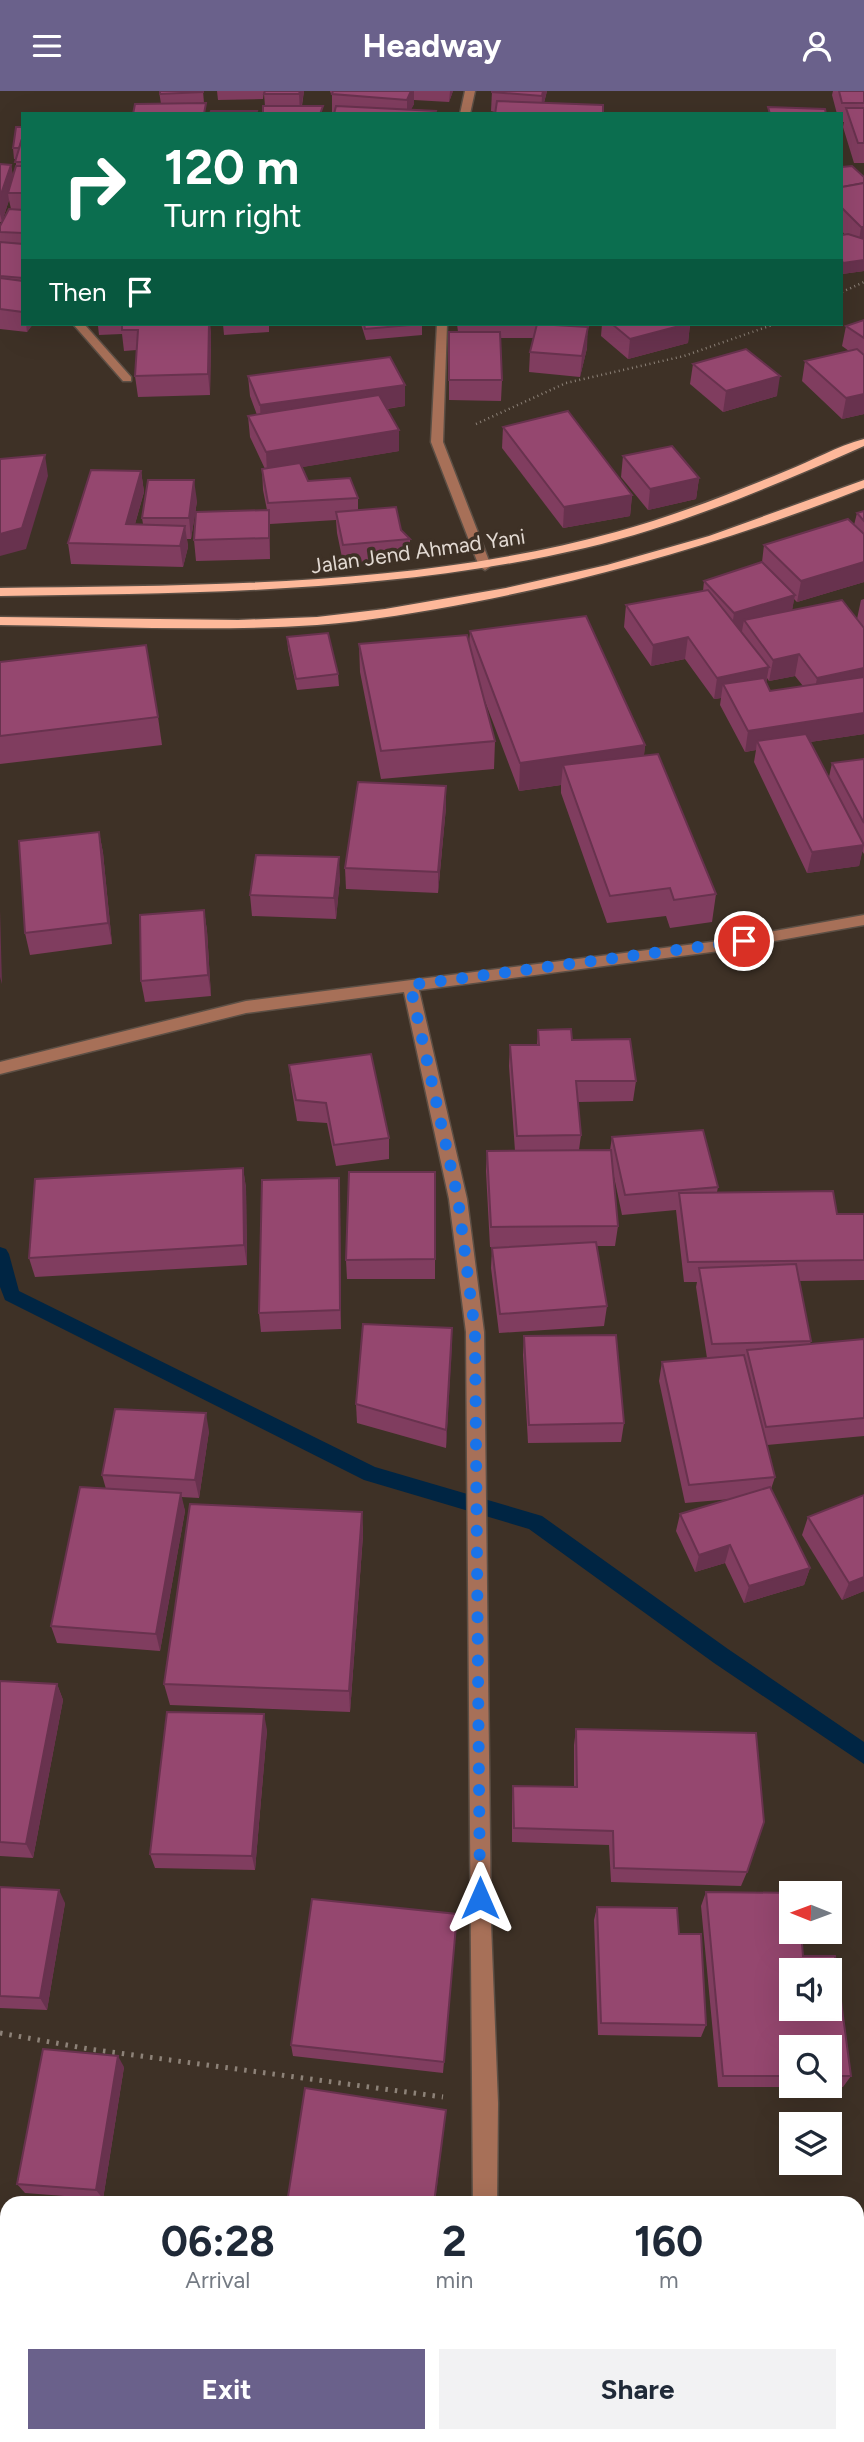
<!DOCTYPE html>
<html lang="en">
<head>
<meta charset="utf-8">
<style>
  :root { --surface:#fff; --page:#f2f2f3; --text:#1f2937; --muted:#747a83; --accent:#6a618b }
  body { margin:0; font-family:Figtree,sans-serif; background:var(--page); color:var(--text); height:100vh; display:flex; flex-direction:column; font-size:26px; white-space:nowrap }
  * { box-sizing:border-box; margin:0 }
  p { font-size:23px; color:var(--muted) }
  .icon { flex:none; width:38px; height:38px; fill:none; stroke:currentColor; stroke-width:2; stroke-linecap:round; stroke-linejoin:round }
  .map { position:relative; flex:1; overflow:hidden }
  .details { position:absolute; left:0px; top:2105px; width:864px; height:247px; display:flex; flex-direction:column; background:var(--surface); border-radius:21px 21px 0 0; box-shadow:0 7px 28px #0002 }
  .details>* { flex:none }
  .top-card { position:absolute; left:21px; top:21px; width:822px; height:214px; border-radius:0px; box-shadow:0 7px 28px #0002; background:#0b6e4f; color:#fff; overflow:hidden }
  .needle { width:46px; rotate:271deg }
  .buttons { position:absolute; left:779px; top:1790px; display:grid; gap:14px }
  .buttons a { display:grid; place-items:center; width:63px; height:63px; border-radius:0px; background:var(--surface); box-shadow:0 7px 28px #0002; font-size:35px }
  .pin { position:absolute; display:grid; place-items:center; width:60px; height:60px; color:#fff; margin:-30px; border:4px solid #fff; border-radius:50%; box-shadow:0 2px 7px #0007 }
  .me { position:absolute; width:77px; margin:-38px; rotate:0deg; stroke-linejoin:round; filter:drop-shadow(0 0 5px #0008) }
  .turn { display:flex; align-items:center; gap:24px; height:147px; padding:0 28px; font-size:32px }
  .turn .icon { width:91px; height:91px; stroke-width:2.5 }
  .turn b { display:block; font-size:49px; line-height:60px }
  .then { display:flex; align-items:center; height:66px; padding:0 28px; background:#0003; gap:14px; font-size:26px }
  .eta { display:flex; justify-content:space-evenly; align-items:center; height:119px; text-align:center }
  .eta b { font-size:42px; font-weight:700; line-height:49px }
  .action { display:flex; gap:14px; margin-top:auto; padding:14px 28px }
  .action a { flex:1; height:80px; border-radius:0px; background:var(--accent); color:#fff; font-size:28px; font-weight:700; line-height:80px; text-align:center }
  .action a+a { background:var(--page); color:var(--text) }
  header { display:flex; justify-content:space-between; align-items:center; height:91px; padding:0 28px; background:var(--accent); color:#fff; font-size:32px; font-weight:700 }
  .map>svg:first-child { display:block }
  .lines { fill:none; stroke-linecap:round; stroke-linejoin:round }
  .stream { fill:#002543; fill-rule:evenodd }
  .minor-casing { stroke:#5c4f45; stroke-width:3 }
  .major-casing { stroke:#5c4f45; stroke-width:3 }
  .path-far1 { stroke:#8d8278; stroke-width:2.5; stroke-dasharray:1 3.5; stroke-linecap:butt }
  .path { stroke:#8d8278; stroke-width:5; stroke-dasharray:2.5 7; stroke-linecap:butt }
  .minor { fill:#a77058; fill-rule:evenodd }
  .major { fill:#fdb89a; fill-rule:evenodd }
  .wall { fill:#803d5f; fill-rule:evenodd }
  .shaded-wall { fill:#68324e }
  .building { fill:#95476f; stroke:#68324e; stroke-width:2; fill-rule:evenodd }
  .route { stroke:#1a73e8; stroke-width:12; stroke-dasharray:0 21.6 }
  .labels { text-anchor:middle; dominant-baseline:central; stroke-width:7; stroke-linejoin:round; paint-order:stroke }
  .far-street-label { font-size:21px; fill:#e2d9d2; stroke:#3e3126 }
</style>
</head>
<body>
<header><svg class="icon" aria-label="menu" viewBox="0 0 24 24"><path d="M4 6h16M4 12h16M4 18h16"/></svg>Headway<svg class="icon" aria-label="person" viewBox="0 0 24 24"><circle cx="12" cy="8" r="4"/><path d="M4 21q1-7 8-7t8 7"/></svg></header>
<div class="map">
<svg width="864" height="2351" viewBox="0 0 864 2351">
  <rect width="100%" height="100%" fill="#3e3126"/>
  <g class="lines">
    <polygon class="stream" points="0,1156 6,1158 9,1163 19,1200 375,1376 542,1425 728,1558 864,1651 864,1673 714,1572 529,1438 364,1389 5,1209 0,1196"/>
    <g class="minor-casing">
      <g id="minor">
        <polygon points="465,0 475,0 470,23 460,23"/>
        <polygon points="73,233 84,233 131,286 131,290 123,290"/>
        <polygon points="437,233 447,233 443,351 491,475 485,479 479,475 431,351"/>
        <polygon points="864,824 864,834 719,860 419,899 467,1108 484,1241 491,1833 498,2012 497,2112 473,2112 466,1241 449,1108 404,901 246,922 0,983 0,971 246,910 719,850"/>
        <rect x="470" y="2345" width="26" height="6"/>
      </g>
    </g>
    <g class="major-casing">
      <g id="major">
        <path d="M864 348V355C773 395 682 434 585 457 393 502 196 502 0 505V497C206 494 416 496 616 441 674 425 730 403 786 380 812 370 837 355 864 348Z"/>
        <path d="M864 389V397C737 447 608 485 474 511 422 521 370 530 317 534 212 541 106 535 0 534V526L238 529 317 526 385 518 506 497 607 474 709 445Z"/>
      </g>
    </g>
    <g class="path-far1">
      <polyline points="842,201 864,191"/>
      <polyline points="476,333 566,292 684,265 775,233"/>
    </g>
    <polyline class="path" points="0,1942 89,1958 443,2006"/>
    <use href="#minor" class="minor"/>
    <use href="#major" class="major"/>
  </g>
  <g class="wall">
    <polygon points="159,0 203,0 204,12 161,13"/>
    <polygon points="217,0 264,0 263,8 218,9"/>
    <polygon points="304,0 302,15 265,15 264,3"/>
    <polygon points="330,0 453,0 449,11 414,9 414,13 411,18 436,20 436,23 334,23 332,22 332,4 331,3"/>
    <polygon points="492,0 547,0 544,12 495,21 491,20"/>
    <polygon points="833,0 864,0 864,72 854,72 843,36 844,31 842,31 842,23 837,23 832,4"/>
    <polygon points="23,36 23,233 33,233 27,241 0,238 0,135 11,118 9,109 2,131 0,131 0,73 11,74 13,85 16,75 16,68 14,68 13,57"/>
    <polygon points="842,76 864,86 864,180 842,183 842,144 845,144 842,140"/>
    <polygon points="864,229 864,323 842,328 802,290 805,270 849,260 842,255 846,235"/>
    <polygon points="92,233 210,233 211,245 210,304 138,306 135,285 137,259 124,260 122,243 99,244 98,235 92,235"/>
    <polygon points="223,233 269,233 269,241 224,244"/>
    <polygon points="361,233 422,233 422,244 366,249"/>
    <polygon points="457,233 557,233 557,234 581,236 579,233 690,233 688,252 628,268 601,245 602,233 584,236 587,257 580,286 529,281 530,261 534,247 500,247 502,289 501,310 449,309 449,241 458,241"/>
    <polygon points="693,273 777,305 723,321 690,293"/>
    <polygon points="248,285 405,315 387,318 399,360 302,376 308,390 358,407 358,419 401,439 410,448 410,470 344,476 337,442 336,429 270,433 270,468 196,470 194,449 267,419 263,399 262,378 265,378 250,346 248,325 257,324 250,305"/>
    <polygon points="503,336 632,404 630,425 563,437 502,357"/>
    <polygon points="623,365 699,387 696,408 648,419 621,386"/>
    <polygon points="141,380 144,401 135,433 143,433 142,427 197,410 191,448 187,448 188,456 183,476 71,473 68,452"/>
    <path d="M864 420V491L797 511 794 508 792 519 857 528 861 509 864 508V643L810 651 829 686 832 672 864 668V763L862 760 859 775 807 782 754 671 756 659 745 661 720 614 721 607 714 608 685 568 651 575 624 536 626 514 703 500 704 490 762 471 764 454 854 434 857 422ZM795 585 803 595 770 600 766 592 767 587 769 590Z"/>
    <polygon points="470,540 645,654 644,664 716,803 712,831 670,837 666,825 607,832 561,702 561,694 519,700 483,605 495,650 494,678 381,688 360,581 359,553 469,552"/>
    <polygon points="287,546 338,583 339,595 297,599 288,558"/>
    <polygon points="0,571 158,626 162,654 0,673"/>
    <polygon points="446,716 438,802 346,798 345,777"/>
    <polygon points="99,741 103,762 112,853 30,864 25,842"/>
    <polygon points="340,787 336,828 252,825 250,804"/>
    <polygon points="204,819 207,840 211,905 145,911 141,890"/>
    <polygon points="538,939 572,949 636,990 633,1010 578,1011 581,1044 579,1059 610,1059 612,1046 718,1096 717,1101 837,1123 864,1123 864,1189 799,1190 811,1250 810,1253 864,1248 864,1345 767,1354 775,1386 771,1398 810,1477 804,1494 744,1512 725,1472 695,1481 676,1440 680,1423 731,1408 685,1412 659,1290 662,1271 707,1267 696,1196 697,1191 684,1191 676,1119 622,1124 613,1081 618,1135 615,1155 597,1155 607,1215 604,1235 499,1242 491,1177 492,1157 514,1156 490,1156 486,1080 487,1060 515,1060 509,975 510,954 537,954"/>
    <polygon points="289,974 389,1047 389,1068 336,1075 327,1032 297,1030 291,994"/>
    <polygon points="243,1077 246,1097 247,1174 35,1186 29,1167"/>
    <polygon points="435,1081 435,1188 347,1188 346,1169"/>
    <polygon points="340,1107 341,1238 261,1241 259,1222"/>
    <polygon points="452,1237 446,1357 357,1332 356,1313"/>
    <polygon points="524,1245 624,1332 621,1351 528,1352 523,1264"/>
    <polygon points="209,1340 199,1407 181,1406 185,1420 160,1560 57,1552 51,1535 106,1398 102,1384"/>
    <polygon points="864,1404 864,1500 842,1509 802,1444 808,1426"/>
    <polygon points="362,1421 363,1444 350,1621 170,1614 164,1593"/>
    <polygon points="0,1590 57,1593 63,1609 33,1767 0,1765"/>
    <polygon points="576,1638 747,1781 741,1795 611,1791 609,1754 512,1751 512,1710 513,1695 574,1696 574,1654"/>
    <polygon points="267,1639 255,1779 155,1777 150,1763"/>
    <polygon points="0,1796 65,1812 47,1919 0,1917"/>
    <path d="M706 1801 803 1865 851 1985 843 1996H718L701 1815ZM791 1956H830V1995H791Z"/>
    <polygon points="597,1816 679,1843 706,1934 701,1946 598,1944 594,1829"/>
    <polygon points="457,1823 443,1982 293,1965 291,1954"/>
    <polygon points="124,1976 103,2108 25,2102 17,2093"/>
    <polygon points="864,2222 864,2307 860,2306"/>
  </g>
  <g class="shaded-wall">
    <polygon points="300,0 304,0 300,23 299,3"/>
    <polygon points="411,0 414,0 414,13 409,23 407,23 407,9"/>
    <polygon points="450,0 453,0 449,11"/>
    <polygon points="543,0 547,0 541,23 542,5"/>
    <polygon points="11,74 14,93 8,102 9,109 2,131 0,123 0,106"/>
    <polygon points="861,136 864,136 864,155 858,156"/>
    <polygon points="864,169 864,180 842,183 843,172"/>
    <polygon points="26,233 33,233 27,241"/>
    <polygon points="209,233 210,233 211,245 210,304 208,283"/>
    <polygon points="581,233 602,233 581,236"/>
    <polygon points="687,233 690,233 688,252 628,268 630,248"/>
    <polygon points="588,236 587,257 580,286 582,265"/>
    <polygon points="780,285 777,305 723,321 726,300"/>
    <polygon points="405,294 405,315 261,335 260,314"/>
    <polygon points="864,303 864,323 842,328 846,307"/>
    <polygon points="399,339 399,360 267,382 266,361"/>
    <polygon points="45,364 48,385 26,458 0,465 0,443"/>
    <polygon points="141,380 144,401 129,454 126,433"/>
    <polygon points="699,387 696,408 648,419 650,398"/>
    <polygon points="194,389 197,410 191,448 189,427"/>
    <polygon points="632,404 630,425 563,437 564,416"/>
    <polygon points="269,419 270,440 270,468 269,447"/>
    <polygon points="185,435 188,456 183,476 180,455"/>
    <polygon points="864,471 864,491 797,511 801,490"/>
    <polygon points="795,504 791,525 744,529 742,540 731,543 734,522"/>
    <polygon points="688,546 685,568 651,575 653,554"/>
    <polygon points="799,563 795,585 769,590 773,569"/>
    <polygon points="769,576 765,597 723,593 721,607 714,608 717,587"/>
    <polygon points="864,577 864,598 813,609 817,587"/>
    <polygon points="864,622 864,643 762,658 757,650 756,659 745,661 748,640"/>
    <polygon points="645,654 642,683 563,674 561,694 519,700 520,672"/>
    <polygon points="446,695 446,716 438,802 438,781"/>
    <polygon points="99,741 103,762 112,853 108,832"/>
    <polygon points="864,754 859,775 807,782 812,761"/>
    <polygon points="339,766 340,787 336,828 334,807"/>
    <polygon points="0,819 2,893 0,886"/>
    <polygon points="204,819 207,840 211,905 208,884"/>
    <polygon points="243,1077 246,1097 247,1174 244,1154"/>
    <polygon points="339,1087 340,1107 341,1238 340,1219"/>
    <polygon points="452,1237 452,1256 446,1357 446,1339"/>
    <polygon points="206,1322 209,1340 199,1407 195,1389"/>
    <polygon points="181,1402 185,1420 160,1560 156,1543"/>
    <polygon points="362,1421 363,1444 350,1621 349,1600"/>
    <polygon points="730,1454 725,1472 695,1481 699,1464"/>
    <polygon points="810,1477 804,1494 744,1512 749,1495"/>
    <polygon points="864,1486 864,1500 842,1509 849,1492"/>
    <polygon points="57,1593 63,1609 33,1767 26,1753"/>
    <polygon points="264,1623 267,1639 255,1779 252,1765"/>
    <polygon points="59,1799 65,1812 47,1919 40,1907"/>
    <polygon points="118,1965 124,1976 103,2108 96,2099"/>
    <polygon points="446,2019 445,2029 435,2112 434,2112"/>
    <polygon points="94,2345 102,2345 101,2351 93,2351"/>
  </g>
  <g class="building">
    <polygon points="160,0 203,0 203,1 160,3"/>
    <polygon points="265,0 300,0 299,3 264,3"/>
    <polygon points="333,0 411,0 407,9 332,3"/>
    <polygon points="492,0 543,0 542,5 492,1"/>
    <polygon points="839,0 864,0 864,12 842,12"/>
    <polygon points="497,10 603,14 603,23 495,23"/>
    <polygon points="206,12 204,23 133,23 135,13"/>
    <polygon points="263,15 323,15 320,23 263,23"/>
    <polygon points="336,15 436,20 435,23 334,23"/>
    <polygon points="768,16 825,18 826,23 770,23"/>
    <polygon points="846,17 864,17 864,52 858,52"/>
    <polygon points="211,20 257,20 256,23 210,23"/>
    <polygon points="16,36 23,36 23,48 22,48 19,57 13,57"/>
    <polygon points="22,48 23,48 23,71 15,71"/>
    <polygon points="0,73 11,74 0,106"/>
    <polygon points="16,75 23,75 23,102 8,102"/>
    <polygon points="852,75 864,86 864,92 842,96 842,76"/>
    <polygon points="864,92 864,136 861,136 842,117 842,96"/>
    <polygon points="9,118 23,119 23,142 0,141 0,135"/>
    <polygon points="848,143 864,148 864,169 843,172 842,170 842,144"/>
    <polygon points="0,151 23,153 23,187 0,185"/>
    <polygon points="0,187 23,190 23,221 0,218"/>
    <polygon points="864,229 864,247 846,235"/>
    <polygon points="122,233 209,233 208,283 135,285 138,239 122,239"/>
    <polygon points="364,233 422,233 365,238"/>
    <polygon points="537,233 588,236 582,265 530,261"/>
    <polygon points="612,233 687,233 630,248"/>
    <polygon points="449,241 500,241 502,289 449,289"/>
    <polygon points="746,258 780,285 726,300 693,273"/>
    <polygon points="857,258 864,264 864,303 846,307 805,270"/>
    <polygon points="390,266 405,294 260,314 248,285"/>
    <polygon points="379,304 399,339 266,361 248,325"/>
    <polygon points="568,320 632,404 564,416 503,336"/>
    <polygon points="672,355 699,387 650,398 623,365"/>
    <polygon points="45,364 22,437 0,443 0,368"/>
    <polygon points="300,372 308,390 350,387 358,407 268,412 262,378"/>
    <polygon points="91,379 141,380 126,433 185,435 180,455 68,452"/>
    <polygon points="148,389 194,389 189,427 142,427"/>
    <polygon points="396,416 401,439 410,448 343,454 336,421"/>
    <polygon points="269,419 269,447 194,449 196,421"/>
    <polygon points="864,420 864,430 857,422"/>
    <polygon points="848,428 864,443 864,471 801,490 764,454"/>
    <polygon points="762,471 795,504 734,522 704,490"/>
    <polygon points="708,499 769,576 717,587 688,546 653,554 626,514"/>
    <polygon points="842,509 864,537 864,577 817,587 799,563 773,569 744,529"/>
    <polygon points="586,525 645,654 520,672 470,540"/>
    <polygon points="328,542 338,583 296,588 287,546"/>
    <polygon points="467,544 495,650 381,660 359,553"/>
    <polygon points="146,554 158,626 0,645 0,571"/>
    <polygon points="864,586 864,622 748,640 723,593 764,587 770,600"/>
    <polygon points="806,643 864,754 812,761 757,650"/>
    <polygon points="658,663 716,803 674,809 670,797 610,805 563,674"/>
    <polygon points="864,668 864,732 832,672"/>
    <polygon points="358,691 446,695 438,781 345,777"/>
    <polygon points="99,741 108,832 25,842 19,750"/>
    <polygon points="256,764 339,766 334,807 250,804"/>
    <polygon points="204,819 208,884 141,890 140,824"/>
    <polygon points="571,938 572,949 630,948 636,990 576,990 581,1044 517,1045 510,954 539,954 538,939"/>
    <polygon points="371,963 389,1047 334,1054 326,1012 296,1009 289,974"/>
    <polygon points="703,1039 718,1096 625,1104 612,1046"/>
    <polygon points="611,1059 618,1135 491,1136 487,1060"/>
    <polygon points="243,1077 244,1154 29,1167 35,1088"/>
    <polygon points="349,1081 435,1081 435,1168 346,1169"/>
    <polygon points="339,1087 340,1219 259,1222 262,1089"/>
    <polygon points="833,1100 837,1123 864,1123 864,1169 688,1171 679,1102"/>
    <polygon points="596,1151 607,1215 500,1223 492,1157"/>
    <polygon points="796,1173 811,1250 712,1253 699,1177"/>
    <polygon points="363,1233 452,1237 446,1339 356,1313"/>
    <polygon points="616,1244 624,1332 529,1334 524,1245"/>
    <polygon points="864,1248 864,1327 766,1336 747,1259"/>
    <polygon points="744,1264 775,1386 689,1394 662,1271"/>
    <polygon points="115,1318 206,1322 195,1389 102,1384"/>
    <polygon points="80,1396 181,1402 156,1543 51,1535"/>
    <polygon points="770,1396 810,1477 749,1495 730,1454 699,1464 680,1423"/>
    <polygon points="864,1404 864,1486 849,1492 808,1426"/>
    <polygon points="190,1413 362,1421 349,1600 164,1593"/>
    <polygon points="0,1590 57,1593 26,1753 0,1751"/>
    <polygon points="167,1621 264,1623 252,1765 150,1763"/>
    <polygon points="576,1638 756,1642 764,1731 747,1781 614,1777 613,1740 514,1737 513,1695 577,1696"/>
    <polygon points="0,1796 59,1799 40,1907 0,1905"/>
    <path d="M706 1801 796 1802H791V1841H801L803 1865H835L851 1985H830V1956H791V1985H723ZM791 1880H830V1918H791Z"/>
    <polygon points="312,1808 457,1823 444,1971 291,1954"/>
    <polygon points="597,1816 677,1817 679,1843 701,1843 706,1934 601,1932"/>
    <polygon points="43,1958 118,1965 96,2099 17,2093"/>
    <polygon points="305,1997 446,2019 434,2112 287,2112"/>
    <polygon points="7,2223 7,2345 94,2345 93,2351 0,2351 0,2254"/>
    <polygon points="128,2345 288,2345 287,2351 127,2351"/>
    <polygon points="289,2345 427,2345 427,2351 288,2351"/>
  </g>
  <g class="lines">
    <polyline class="route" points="480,1807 475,1241 458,1108 410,894 744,850"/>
  </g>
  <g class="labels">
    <g class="far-street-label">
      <text transform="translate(418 460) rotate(-8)">Jalan Jend Ahmad Yani</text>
    </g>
  </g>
</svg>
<div class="buttons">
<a><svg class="needle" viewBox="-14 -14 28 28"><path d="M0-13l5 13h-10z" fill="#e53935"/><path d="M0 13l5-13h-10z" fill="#747a83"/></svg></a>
<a><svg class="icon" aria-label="sound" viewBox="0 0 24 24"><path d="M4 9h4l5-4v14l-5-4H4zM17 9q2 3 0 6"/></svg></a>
<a><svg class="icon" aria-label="search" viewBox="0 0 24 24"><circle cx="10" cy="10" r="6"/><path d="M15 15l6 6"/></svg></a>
<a><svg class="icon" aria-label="layers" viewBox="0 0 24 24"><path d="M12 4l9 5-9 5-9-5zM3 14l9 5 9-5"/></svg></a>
</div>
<div class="pin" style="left:744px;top:850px;background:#d93025"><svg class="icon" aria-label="arrive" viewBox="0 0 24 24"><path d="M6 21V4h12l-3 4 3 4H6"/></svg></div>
<svg class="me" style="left:480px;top:1807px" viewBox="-20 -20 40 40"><path d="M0-17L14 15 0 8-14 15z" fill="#1a73e8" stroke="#fff" stroke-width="4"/></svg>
<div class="top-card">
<div class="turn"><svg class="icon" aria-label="right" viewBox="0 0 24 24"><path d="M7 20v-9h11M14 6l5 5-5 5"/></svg><div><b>120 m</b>Turn right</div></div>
<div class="then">Then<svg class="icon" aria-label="arrive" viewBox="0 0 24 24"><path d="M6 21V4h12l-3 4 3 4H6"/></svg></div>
</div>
<section class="details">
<div class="eta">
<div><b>06:28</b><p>Arrival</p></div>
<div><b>2</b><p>min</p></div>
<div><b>160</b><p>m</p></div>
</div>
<div class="action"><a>Exit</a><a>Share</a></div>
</section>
</div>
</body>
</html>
